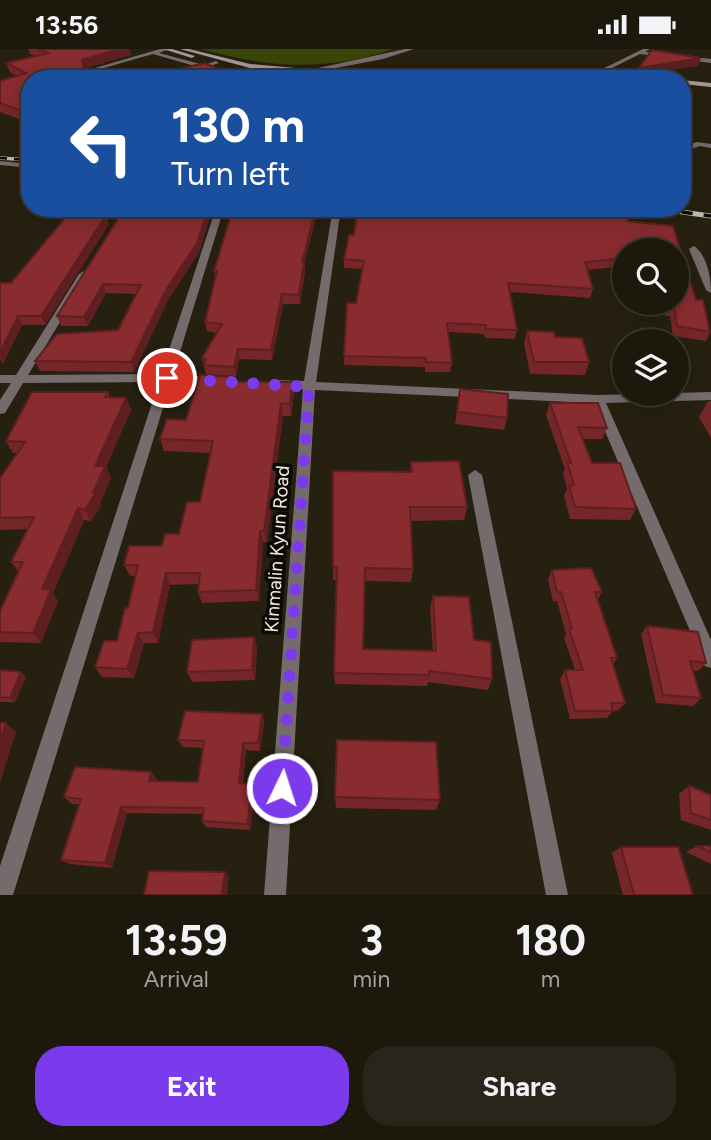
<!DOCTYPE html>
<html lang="en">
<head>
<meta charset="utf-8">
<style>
  :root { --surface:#1c180c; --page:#29251a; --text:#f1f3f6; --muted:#a0a09d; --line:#3a372d; --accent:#7c3aed }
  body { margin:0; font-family:Figtree,sans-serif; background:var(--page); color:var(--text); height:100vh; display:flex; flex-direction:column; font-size:26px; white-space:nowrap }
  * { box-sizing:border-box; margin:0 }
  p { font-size:23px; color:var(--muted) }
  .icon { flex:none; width:38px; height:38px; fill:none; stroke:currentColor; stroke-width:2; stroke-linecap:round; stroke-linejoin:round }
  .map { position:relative; height:846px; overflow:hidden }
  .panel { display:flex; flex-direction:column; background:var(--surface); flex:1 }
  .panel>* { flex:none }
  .banner { position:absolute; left:21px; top:21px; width:670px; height:147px; border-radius:28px; box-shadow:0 4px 18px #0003,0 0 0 2px var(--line); background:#1a4fa0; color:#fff; overflow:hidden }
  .controls { position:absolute; left:612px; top:189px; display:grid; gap:14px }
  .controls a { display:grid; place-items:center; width:77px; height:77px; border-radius:50%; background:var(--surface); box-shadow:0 4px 18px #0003,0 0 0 2px var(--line); font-size:35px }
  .pin { position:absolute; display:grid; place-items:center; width:60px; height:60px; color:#fff; margin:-30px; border:4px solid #fff; border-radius:50%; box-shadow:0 2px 7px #0007 }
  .me { position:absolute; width:77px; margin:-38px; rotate:4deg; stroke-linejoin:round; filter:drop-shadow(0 0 5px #0008) }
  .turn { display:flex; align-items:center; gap:24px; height:147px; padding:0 35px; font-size:32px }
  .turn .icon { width:91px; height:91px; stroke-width:2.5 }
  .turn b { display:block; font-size:49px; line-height:60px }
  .eta { display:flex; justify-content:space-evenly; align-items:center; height:119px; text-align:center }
  .eta b { font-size:42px; font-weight:700; line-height:49px }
  .button { display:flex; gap:14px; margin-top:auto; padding:14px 35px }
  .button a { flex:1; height:80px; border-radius:28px; background:var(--accent); color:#fff; font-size:28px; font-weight:700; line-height:80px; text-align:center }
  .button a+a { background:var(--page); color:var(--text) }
  .status { display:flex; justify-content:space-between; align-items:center; height:49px; padding:0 35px; background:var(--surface); direction:ltr }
  .status svg { height:19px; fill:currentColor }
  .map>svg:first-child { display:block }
  .green { fill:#3a4508 }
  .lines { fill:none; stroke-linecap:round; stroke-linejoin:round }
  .minor { fill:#756b6c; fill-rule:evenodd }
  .secondary { fill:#a69698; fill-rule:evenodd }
  .rail-far1-casing { stroke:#bebaaf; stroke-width:3.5 }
  .rail-casing { stroke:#bebaaf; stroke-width:5 }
  .rail-far1 { stroke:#0c0a05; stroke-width:2.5; stroke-dasharray:7; stroke-linecap:butt }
  .rail { stroke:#0c0a05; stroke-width:3.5; stroke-dasharray:11; stroke-linecap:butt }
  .wall { fill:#752628 }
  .shaded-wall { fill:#5f1f21 }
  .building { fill:#882c2f; stroke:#5f1f21; stroke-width:2 }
  .route { stroke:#7c3aed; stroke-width:12; stroke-dasharray:0 21.6 }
  .labels { text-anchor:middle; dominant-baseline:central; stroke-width:7; stroke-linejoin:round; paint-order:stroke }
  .street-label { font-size:19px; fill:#edeae0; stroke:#0c0a05 }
</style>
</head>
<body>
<div class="status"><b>13:56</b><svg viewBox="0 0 49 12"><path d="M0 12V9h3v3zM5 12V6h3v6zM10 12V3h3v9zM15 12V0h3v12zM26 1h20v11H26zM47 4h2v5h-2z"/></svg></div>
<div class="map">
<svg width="711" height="846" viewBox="0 0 711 846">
  <rect width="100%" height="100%" fill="#262010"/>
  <path class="green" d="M201 0H393C327 23 268 19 201 0Z"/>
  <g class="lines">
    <g class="minor">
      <polygon points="160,0 169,0 159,4 204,16 216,12 219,14 171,30 161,30 198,18 153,5 97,21 118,30 109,30 88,21"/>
      <polygon points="405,0 414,0 383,10 294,27 291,25"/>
      <polygon points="643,0 650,0 645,3 711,10 711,14 640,5 590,30 582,30"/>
      <polygon points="697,93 711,95 711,99 700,97 682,103 682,98"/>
      <polygon points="0,112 30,115 30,119 0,116"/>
      <polygon points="216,159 224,159 173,326 215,328 221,332 215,336 171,333 13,846 0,846 0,817 159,333 23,334 5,364 0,365 0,351 11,334 0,334 0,326 16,326 79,225 84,222 89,225 28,326 161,325"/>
      <polygon points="333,159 341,159 316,333 598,346 711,343 711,351 606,354 711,591 711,619 705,617 593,354 315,341 286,846 264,846 303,340 274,339 268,335 274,331 304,332"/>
      <path d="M694 197C707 206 711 229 711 244L706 241 689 200Z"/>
      <polygon points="475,421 482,426 568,846 546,846 468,426"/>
    </g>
    <g class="secondary">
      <polygon points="163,0 172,0 195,7 192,9"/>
      <polygon points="180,0 189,0 250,15 295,19 555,21 646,30 555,25 295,23 250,19"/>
      <polygon points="682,31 711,34 711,38 682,35"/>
    </g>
    <g class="rail-far1-casing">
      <g id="rail-far1">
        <polyline points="0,109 30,111"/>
        <polyline points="650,159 674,162"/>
      </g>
    </g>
    <g class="rail-casing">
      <polyline id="rail" points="660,160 711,167"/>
    </g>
    <use href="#rail-far1" class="rail-far1"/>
    <use href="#rail" class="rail"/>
  </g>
  <g class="wall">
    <polygon points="28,0 129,0 131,6 30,30 30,74 0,63 0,32 17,27 10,23 6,14 35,7 30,5"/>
    <polygon points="148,159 213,159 199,203 168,251 134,323 40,322 35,312 118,281 136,245 106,244 88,277 61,277 57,267 148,164"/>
    <polygon points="358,159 538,159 556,161 556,164 628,167 628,172 673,177 696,251 703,251 710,283 706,292 673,287 670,267 665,267 662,254 677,254 677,201 625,201 625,217 588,221 593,240 590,249 510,243 517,281 515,290 485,289 484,285 448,283 452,314 450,323 425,323 425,318 344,316 347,254 356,254 362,220 344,219 344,210 349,186 354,186"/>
    <polygon points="106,166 109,175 45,276 22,276 3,315 0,310 0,234 11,234"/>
    <polygon points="304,215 305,223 300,255 283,255 272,311 239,310 236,327 206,325 202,309 217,284 207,282 205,273 215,229 214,222"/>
    <polygon points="527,282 589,313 585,326 530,325 524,294"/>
    <polygon points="230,328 231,333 292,333 294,345 291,367 283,367 267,493 263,493 259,552 202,554 198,543 199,535 170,536 158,594 144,594 134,629 102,628 95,618 117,592 128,559 136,527 130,527 124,516 162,497 179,485 200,453 211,404 164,402 160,390 186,371"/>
    <polygon points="460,340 507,369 504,381 455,375"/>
    <polygon points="108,343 110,348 126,349 131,361 106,418 111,429 100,454 101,457 91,472 84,471 53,544 58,552 41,594 0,593 0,562 19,523 11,513 28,480 0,481 0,429 17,404 13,404 6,392"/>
    <polygon points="708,352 711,352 711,389 699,368"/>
    <polygon points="550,354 607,379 602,390 582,390 592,414 636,460 630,471 570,470 564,447 567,440 563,425 565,420 546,366"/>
    <polygon points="411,413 467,458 464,471 410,472 413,520 411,533 365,532 363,600 433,602 430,559 433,547 474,591 492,630 488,641 428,633 427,637 335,635 334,624 337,531 333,531 333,518 410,423"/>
    <polygon points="552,521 602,543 598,550 617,609 613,615 625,654 618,662 613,662 607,669 570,670 560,630 565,621 575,621 564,589 566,585 557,552 553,552 548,530"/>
    <polygon points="647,577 706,614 698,622 693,622 701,649 693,657 656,654 641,585"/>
    <polygon points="254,588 257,599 255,631 192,633 187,623"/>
    <polygon points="0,621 21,623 26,628 15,653 0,653"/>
    <polygon points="262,665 264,673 260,702 246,701 243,734 256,741 250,781 206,778 202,772 203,765 127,764 112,819 70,815 61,811 79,755 72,755 64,748 157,730 157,732 198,733 203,699 183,698 178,691"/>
    <polygon points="689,737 711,746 711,781 681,771 679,745"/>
    <polygon points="335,748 440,751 436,761 336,759"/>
    <polygon points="697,797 711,797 711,815 686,803"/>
    <polygon points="621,798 693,846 623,846 612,804"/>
  </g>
  <g class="shaded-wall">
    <polygon points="119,0 129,0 131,6 84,20 82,11"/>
    <polygon points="701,9 698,17 637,26 639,19"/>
    <polygon points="209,159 213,159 199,203 168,251 134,323 131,313 166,241"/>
    <polygon points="316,159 319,159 304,215 305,223 300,255 299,246 302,213"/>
    <polygon points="106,166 109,175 45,276 41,267"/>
    <polygon points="103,235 106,244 88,277 84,268"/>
    <polygon points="282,245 283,255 272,311 271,301"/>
    <polygon points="18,267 22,276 3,315 0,308 0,303"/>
    <polygon points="238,300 239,310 236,327 234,318"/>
    <polygon points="292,333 294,345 291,367 290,355"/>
    <polygon points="126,349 131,361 106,418 111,429 100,454 101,457 91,472 85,461 93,444 95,417"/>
    <polygon points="281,354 283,367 267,493 264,482"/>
    <polygon points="78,459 84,471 53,544 58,552 41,594 33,584 42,540"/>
    <polygon points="260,482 263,493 259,552 256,541"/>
    <polygon points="166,524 170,536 158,594 153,583"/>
    <polygon points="138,584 144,594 134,629 127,620"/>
    <polygon points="254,588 257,599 255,631 252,621"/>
    <polygon points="21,623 26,628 15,653 10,649"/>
    <polygon points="262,665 264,673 260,702 258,694"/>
    <polygon points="6,674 16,683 0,734 0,691"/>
    <polygon points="243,694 246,701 242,740 239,734"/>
    <polygon points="151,723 157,730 155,738 149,732"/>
    <polygon points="253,735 256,741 250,781 247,775"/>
    <polygon points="121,758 127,764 112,819 105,814"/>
    <polygon points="225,823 229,828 227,846 222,846"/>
  </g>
  <g class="building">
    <polygon points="38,0 119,0 82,11 86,30 30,30 30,65 0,54 0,32 26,24 6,14 49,4"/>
    <polygon points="652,1 701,9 639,19"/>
    <polygon points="205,14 241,30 135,30"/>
    <polygon points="148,159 209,159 197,194 166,241 131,313 35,312 57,285 118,281 141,236 103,235 84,268 57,267 121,165 148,164"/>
    <polygon points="233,159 316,159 302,213 304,213 299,246 282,245 271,301 238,300 234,318 204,316 206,310 202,309 222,275 205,273 217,222 214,222"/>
    <polygon points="358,159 538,159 556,161 556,164 628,167 628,172 673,177 696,251 703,251 710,283 677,277 674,258 669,258 668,254 677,254 677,201 625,201 625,209 585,213 593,240 508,234 517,281 486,280 486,276 447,274 452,314 426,313 426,309 344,307 347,254 356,254 364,212 344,210 349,186 354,186"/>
    <polygon points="106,166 41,267 18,267 0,303 0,234 11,234 65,169"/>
    <polygon points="527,282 554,283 555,288 582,289 589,313 534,313"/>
    <polygon points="200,326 230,328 229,333 292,333 290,355 281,354 264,482 260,482 256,541 198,543 200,524 166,524 153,583 138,584 127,620 95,618 104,592 117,592 125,559 128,559 138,516 124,516 129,497 162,497 165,485 179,485 187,453 200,453 213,392 160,390 167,370 186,371"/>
    <polygon points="460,340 508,345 507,369 457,363"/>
    <polygon points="32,343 108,343 105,348 126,349 95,417 105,417 93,444 95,445 85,461 78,459 42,540 51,541 33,584 0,583 0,562 23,513 11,513 34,468 0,469 0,429 25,393 6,392"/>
    <polygon points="550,354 598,354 607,379 578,378 592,414 620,414 636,460 575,458 569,436 574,436 567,413 571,414"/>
    <polygon points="459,412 467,458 410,458 413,520 365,519 363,600 436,602 433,547 469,548 474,591 491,593 492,630 429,622 429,626 334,624 337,518 333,518 333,422 412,423 411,413"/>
    <polygon points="591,519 602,543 595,543 617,609 611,609 625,654 611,654 613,662 575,662 565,621 583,621 569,580 572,579 561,543 557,543 552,521"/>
    <polygon points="647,577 698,583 706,614 690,612 701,649 663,646"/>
    <polygon points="254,588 252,621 187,623 192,591"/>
    <polygon points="0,621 21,623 10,649 0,648"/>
    <polygon points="185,662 262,665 258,694 243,694 239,734 253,735 247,775 202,772 204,759 121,758 105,814 61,811 81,750 64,748 75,718 151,723 149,732 198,733 204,692 178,691"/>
    <polygon points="0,674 6,674 0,691"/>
    <polygon points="337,691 436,693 440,751 335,748"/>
    <polygon points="689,737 711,746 711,771 691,764"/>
    <polygon points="697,797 711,797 711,803"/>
    <polygon points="621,798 678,798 693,846 634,846"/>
    <polygon points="149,822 225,823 222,846 144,846"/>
  </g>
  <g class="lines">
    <polyline class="route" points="167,329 309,338 282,739"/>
  </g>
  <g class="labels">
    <g class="street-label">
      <text transform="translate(277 500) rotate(-86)">Kinmalin Kyun Road</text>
    </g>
  </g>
</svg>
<div class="controls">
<a><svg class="icon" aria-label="search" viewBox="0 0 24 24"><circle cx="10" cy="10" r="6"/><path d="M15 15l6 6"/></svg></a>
<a><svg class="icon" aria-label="layers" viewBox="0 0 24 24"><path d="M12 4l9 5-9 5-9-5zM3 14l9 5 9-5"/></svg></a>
</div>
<div class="pin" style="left:167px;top:329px;background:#d93025"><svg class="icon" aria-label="arrive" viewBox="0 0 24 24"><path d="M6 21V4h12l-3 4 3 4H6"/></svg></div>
<svg class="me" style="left:282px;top:739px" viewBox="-20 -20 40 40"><circle r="17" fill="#7c3aed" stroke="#fff" stroke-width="3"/><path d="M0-11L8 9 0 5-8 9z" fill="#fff"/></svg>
<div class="banner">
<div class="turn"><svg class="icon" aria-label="left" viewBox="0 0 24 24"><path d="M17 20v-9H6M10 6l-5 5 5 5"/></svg><div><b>130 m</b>Turn left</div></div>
</div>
</div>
<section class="panel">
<div class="eta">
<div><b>13:59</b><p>Arrival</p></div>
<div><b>3</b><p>min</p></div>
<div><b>180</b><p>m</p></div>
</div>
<div class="button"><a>Exit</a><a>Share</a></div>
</section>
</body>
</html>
